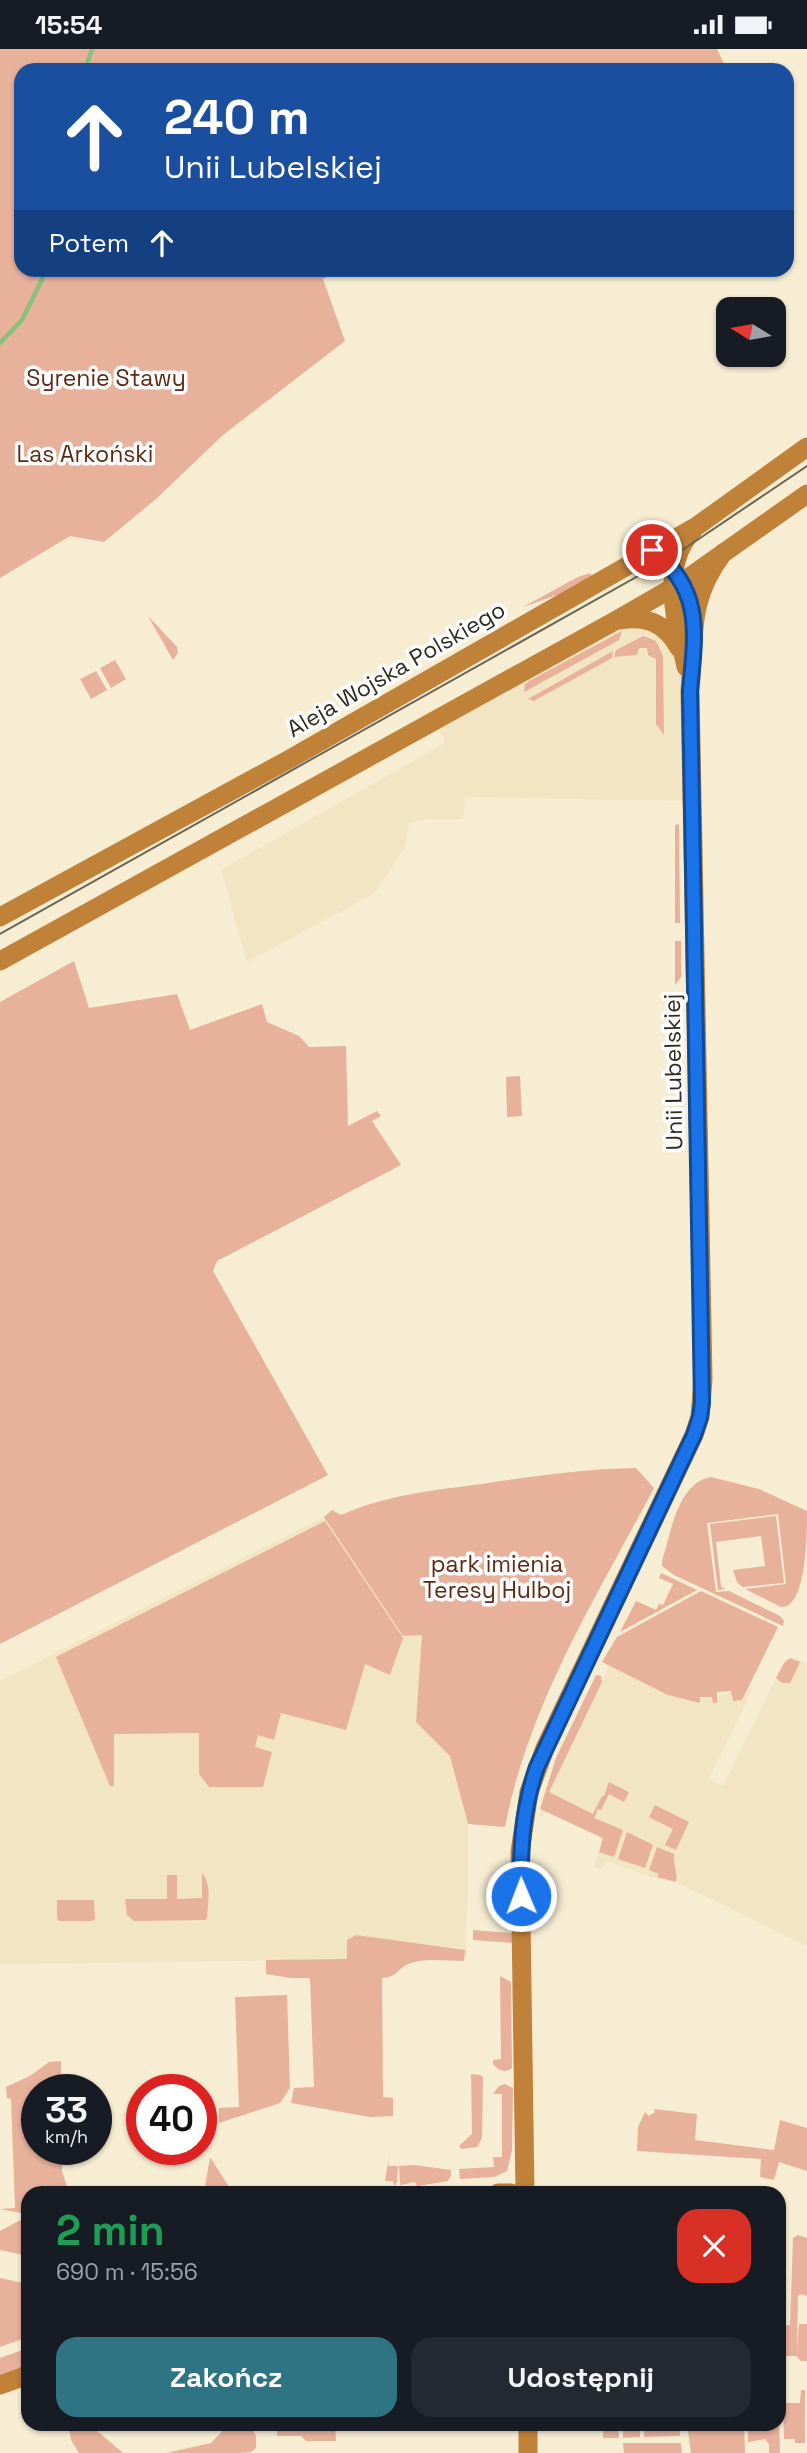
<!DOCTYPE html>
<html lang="pl">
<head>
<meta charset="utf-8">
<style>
  :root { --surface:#171b24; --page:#242831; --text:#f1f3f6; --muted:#9ea1a6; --accent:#2f7482 }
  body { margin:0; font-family:"Space Grotesk",sans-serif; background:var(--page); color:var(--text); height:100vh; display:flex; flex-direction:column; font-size:26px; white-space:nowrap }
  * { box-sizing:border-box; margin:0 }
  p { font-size:23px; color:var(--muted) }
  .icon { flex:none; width:38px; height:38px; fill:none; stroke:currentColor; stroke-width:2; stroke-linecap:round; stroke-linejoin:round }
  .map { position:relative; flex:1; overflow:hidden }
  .panel { position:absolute; left:21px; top:2137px; width:765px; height:245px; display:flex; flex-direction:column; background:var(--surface); border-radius:21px; box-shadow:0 2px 5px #0004 }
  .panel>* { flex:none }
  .guide { position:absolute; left:14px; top:14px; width:780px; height:214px; border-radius:21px; box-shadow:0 2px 5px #0004; background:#1a4fa0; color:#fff; overflow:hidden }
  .needle { width:46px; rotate:281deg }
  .controls { position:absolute; left:716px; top:248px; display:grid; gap:14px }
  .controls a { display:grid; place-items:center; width:70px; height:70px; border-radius:14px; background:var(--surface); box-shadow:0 2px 5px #0004; font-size:35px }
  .speed { position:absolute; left:21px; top:2025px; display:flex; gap:14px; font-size:35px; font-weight:700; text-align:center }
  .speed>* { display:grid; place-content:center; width:91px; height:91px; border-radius:50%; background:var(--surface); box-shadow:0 2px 5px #0004; line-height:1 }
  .speed small { font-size:18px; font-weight:400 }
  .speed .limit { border:10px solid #d22; background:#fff; color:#111 }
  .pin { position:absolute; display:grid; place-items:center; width:60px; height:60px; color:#fff; margin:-30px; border:4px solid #fff; border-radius:50%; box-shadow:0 2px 7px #0007 }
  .me { position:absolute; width:77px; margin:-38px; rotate:359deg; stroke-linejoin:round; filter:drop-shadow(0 0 5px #0008) }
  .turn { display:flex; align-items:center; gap:24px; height:147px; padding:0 35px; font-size:32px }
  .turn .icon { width:91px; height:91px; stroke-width:2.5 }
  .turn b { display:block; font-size:49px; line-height:60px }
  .then { display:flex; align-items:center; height:66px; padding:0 35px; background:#0003; gap:14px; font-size:26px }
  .round { display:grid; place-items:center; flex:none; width:74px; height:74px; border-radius:21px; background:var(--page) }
  .head { display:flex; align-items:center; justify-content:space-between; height:119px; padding:0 35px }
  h1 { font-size:42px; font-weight:800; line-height:52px; color:#1e9e55 }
  .action { display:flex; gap:14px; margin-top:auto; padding:14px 35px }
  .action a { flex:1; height:80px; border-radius:21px; background:var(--accent); color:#fff; font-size:28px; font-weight:800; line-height:80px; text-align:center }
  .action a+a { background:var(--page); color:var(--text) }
  .status { display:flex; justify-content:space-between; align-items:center; height:49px; padding:0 35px; background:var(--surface); direction:ltr }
  .status svg { height:19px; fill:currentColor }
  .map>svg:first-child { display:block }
  .built { fill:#f1e5c3 }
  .green { fill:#e8b19b }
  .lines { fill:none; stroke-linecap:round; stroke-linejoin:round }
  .stream { stroke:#88c17c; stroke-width:4.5 }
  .secondary { stroke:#c08139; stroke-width:19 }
  .tram { stroke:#6a6556; stroke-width:2 }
  .route-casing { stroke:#114b97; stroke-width:18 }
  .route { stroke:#1a73e8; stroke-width:12 }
  .labels { text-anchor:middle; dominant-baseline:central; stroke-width:7; stroke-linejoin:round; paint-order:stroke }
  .park-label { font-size:23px; fill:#5e2912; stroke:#fff }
  .street-label { font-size:23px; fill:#2e2b21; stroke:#fff }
</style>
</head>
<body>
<div class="status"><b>15:54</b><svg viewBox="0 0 49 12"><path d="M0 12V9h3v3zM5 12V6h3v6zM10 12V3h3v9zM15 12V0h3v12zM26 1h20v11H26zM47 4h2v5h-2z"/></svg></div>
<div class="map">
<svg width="807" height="2404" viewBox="0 0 807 2404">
  <rect width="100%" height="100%" fill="#f6edd3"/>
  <g class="built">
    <polygon points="642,571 681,609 690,752 466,748 463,770 430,770 409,774 405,798 375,844 247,913 221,821 445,694 437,676 620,574"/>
    <polygon points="324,1468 403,1586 422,1586 416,1673 450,1707 468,1775 468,1844 465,1893 468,1909 0,1915 0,1632"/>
    <polygon points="794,1608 807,1615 807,1897 676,1833 657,1830 606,1812 602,1820 594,1818 603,1790 549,1764 545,1764 539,1771 542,1753 613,1609 696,1651 753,1639 709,1730 723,1737 783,1616"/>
  </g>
  <g class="green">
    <polygon points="0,0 717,0 727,21 21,21 21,220 341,221 323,230 345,292 223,386 156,450 104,493 70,487 0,529"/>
    <polygon points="590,524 592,527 560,545 523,558 578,528"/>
    <polygon points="148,567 177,598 178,604 173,611"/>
    <polygon points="622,582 619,591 524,643 525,636 529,632"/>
    <polygon points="643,587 656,592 663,607 664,686 656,675 656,610 648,606 647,599 639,599 637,606 614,608 616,601"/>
    <polygon points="613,602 612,609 541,648 534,652 528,650"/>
    <polygon points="115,611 126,630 111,639 100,619"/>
    <polygon points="96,622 107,641 91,650 80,630"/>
    <polygon points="679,775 680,874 675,874 675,776"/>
    <polygon points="675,892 681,892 681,928 675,936"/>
    <polygon points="74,912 89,959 177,945 190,981 262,955 267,973 299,987 309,998 346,997 348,1077 377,1062 381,1067 372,1072 401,1116 217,1212 213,1222 328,1426 0,1595 0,953"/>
    <polygon points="520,1027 522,1067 507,1068 506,1028"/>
    <path d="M636 1419 654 1439C596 1549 529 1654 505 1778L468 1775 450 1707 416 1673 422 1586 403 1587 324 1468 332 1461 341 1466C386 1446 434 1441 482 1435 533 1427 584 1420 636 1419Z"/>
    <path d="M711 1428 759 1440 807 1462C807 1483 807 1560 781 1558L745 1540 786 1535 778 1465 707 1474 716 1543 729 1542 780 1567 784 1572 783 1577 674 1526 662 1517V1512C671 1484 677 1434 711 1428Z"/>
    <polygon points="776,1467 784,1534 742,1538 737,1533 733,1521 765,1517 761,1487 716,1493 721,1538 726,1540 718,1541 710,1475"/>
    <polygon points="325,1472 403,1589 390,1626 365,1615 346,1681 281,1664 274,1691 258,1686 255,1698 272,1703 263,1738 209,1738 199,1725 199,1684 114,1685 114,1737 110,1737 56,1608"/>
    <polygon points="661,1524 697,1541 620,1583 636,1552 656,1561 659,1555 663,1556 673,1535 659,1529"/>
    <polygon points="701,1542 778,1578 742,1651 733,1652 731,1642 717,1643 717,1654 713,1654 712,1648 700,1648 700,1654 668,1646 602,1613 617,1588"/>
    <polygon points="790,1609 800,1613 790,1634 782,1634 776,1629 784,1614"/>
    <polygon points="596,1626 601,1627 602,1633 549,1743 593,1765 602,1747 604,1747 609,1733 629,1743 624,1753 609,1745 601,1761 598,1760 594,1769 623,1781 614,1808 599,1803 603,1789 540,1760 556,1709"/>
    <polygon points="655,1756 689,1773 676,1801 665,1796 673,1780 649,1768"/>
    <polygon points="627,1783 653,1796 645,1819 618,1810"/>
    <path d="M657 1798 674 1805C673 1815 678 1824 676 1833L657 1828 659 1825 649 1821Z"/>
    <path d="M202 1824C212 1836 208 1854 207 1869L205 1871 134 1872 127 1866 125 1850H167V1826H177V1850L202 1849Z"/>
    <polygon points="57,1851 94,1851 95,1870 92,1872 59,1872 57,1869"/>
    <polygon points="473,1881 511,1884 514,1886 513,1894 473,1891"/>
    <path d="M356 1886 465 1901 464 1912C447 1912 422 1908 406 1916 394 1923 399 1927 382 1929L383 2048 393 2049V2067L370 2068 291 2054 294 2039 314 2038 310 1929H290L266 1925V1911L347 1910V1891Z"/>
    <path d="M500 1927 511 1933 512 2019C506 2025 498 2021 493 2015V2011L501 2010Z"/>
    <polygon points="287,1946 290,2039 280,2054 219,2074 219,2059 239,2058 235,1948"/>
    <polygon points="61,2012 61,2040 37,2040 37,2100 62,2100 62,2122 67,2137 55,2144 28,2144 28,2161 21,2164 0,2160 15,2159 11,2050 7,2049 6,2038 30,2027 49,2013"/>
    <polygon points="471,2025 480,2026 483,2028 482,2089 477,2098 461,2100 459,2097 472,2085"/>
    <polygon points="505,2035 513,2039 512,2101 507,2122 494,2128 460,2130 459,2120 494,2118 493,2108 502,2108 502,2045 493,2045 499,2037"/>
    <polygon points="654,2060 697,2065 695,2091 774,2101 780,2071 807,2079 807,2122 779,2113 774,2131 760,2128 761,2110 637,2102 638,2078 645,2063 649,2067 655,2063"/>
    <polygon points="389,2106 388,2117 398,2117 397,2133 394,2137 393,2132 385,2132"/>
    <polygon points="210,2108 233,2144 204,2144"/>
    <polygon points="414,2116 451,2121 451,2126 448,2132 417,2137 415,2133 400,2136 399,2117"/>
    <polygon points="28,2167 28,2207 0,2201 0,2182"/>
    <polygon points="798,2186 807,2189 807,2247 801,2245 798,2247 797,2300 799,2275 807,2275 807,2312 801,2312 796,2307 779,2307 779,2277 790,2276 793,2189"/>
    <polygon points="0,2229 28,2235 28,2288 0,2298"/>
    <polygon points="28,2299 28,2318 0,2328 0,2309"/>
    <polygon points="801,2341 805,2341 805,2394 795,2394 795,2390 784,2390 783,2354 800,2354"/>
    <polygon points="779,2368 780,2404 769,2404 769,2395 765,2390 748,2393 748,2375 779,2375"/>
    <polygon points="68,2375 89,2375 123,2404 79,2404 71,2391"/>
    <polygon points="277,2375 335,2375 336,2392 306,2392 301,2387 277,2387"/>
    <polygon points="603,2375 618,2375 619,2389 603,2389"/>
    <polygon points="623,2375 640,2375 640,2388 623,2389"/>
    <polygon points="644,2375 680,2375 680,2387 644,2388"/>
    <polygon points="687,2375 744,2375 745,2404 691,2404"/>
    <polygon points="228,2376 251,2377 256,2387 256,2399 251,2403 239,2404 166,2404 211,2394"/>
    <polygon points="623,2394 681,2394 682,2404 624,2404"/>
  </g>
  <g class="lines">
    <g class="stream">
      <polyline points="85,21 92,0"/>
      <polyline points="0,294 22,271 47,220"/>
    </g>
    <g class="secondary">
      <path d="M620 571C647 566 666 575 679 599"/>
      <path d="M686 618C677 573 658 518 694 480"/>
      <polyline points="0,868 288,711 697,477 807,398"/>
      <polyline points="0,912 613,573 681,534 807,445"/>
      <polyline points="498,2144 511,2144"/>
      <path d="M525 2144 520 1803 529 1743 545 1699 694 1386 700 1368 703 1330 690 642C695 586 687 552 723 504"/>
      <polyline points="0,2336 28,2326"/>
      <polyline points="528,2375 528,2404"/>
    </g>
    <polyline class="tram" points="0,885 672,508 807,417"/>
  </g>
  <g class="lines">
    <g class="route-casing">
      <path id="route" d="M521 1847C520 1803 522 1761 537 1718L694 1386 700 1368 702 1353 690 642C695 586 704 540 652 501"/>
    </g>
    <use href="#route" class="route"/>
  </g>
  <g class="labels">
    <g class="park-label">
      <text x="106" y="329">Syrenie Stawy</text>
      <text x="85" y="405">Las Arkoński</text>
      <text x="497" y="1515">park imienia<tspan x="497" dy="26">Teresy Hulboj</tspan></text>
    </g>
    <g class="street-label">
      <text transform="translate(396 620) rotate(-30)">Aleja Wojska Polskiego</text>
      <text transform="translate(673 1023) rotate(-91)">Unii Lubelskiej</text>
    </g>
  </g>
</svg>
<div class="controls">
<a><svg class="needle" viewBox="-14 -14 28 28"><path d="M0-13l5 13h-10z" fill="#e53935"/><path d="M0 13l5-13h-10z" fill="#9ea1a6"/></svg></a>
</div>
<div class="speed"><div>33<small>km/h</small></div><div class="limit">40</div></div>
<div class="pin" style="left:652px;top:501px;background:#d93025"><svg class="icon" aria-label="arrive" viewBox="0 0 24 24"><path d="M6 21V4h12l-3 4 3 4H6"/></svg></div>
<svg class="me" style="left:521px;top:1847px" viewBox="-20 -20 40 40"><circle r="17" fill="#1a73e8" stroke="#fff" stroke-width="3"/><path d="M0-11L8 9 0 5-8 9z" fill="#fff"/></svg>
<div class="guide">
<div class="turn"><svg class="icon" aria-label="ahead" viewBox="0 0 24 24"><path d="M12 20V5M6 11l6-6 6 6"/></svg><div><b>240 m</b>Unii Lubelskiej</div></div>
<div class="then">Potem<svg class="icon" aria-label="ahead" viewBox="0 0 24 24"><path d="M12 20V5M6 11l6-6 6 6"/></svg></div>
</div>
<section class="panel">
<div class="head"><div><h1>2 min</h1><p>690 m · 15:56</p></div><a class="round" style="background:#d93025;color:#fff"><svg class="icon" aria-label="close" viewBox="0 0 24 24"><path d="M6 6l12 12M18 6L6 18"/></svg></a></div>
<div class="action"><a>Zakończ</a><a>Udostępnij</a></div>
</section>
</div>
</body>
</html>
